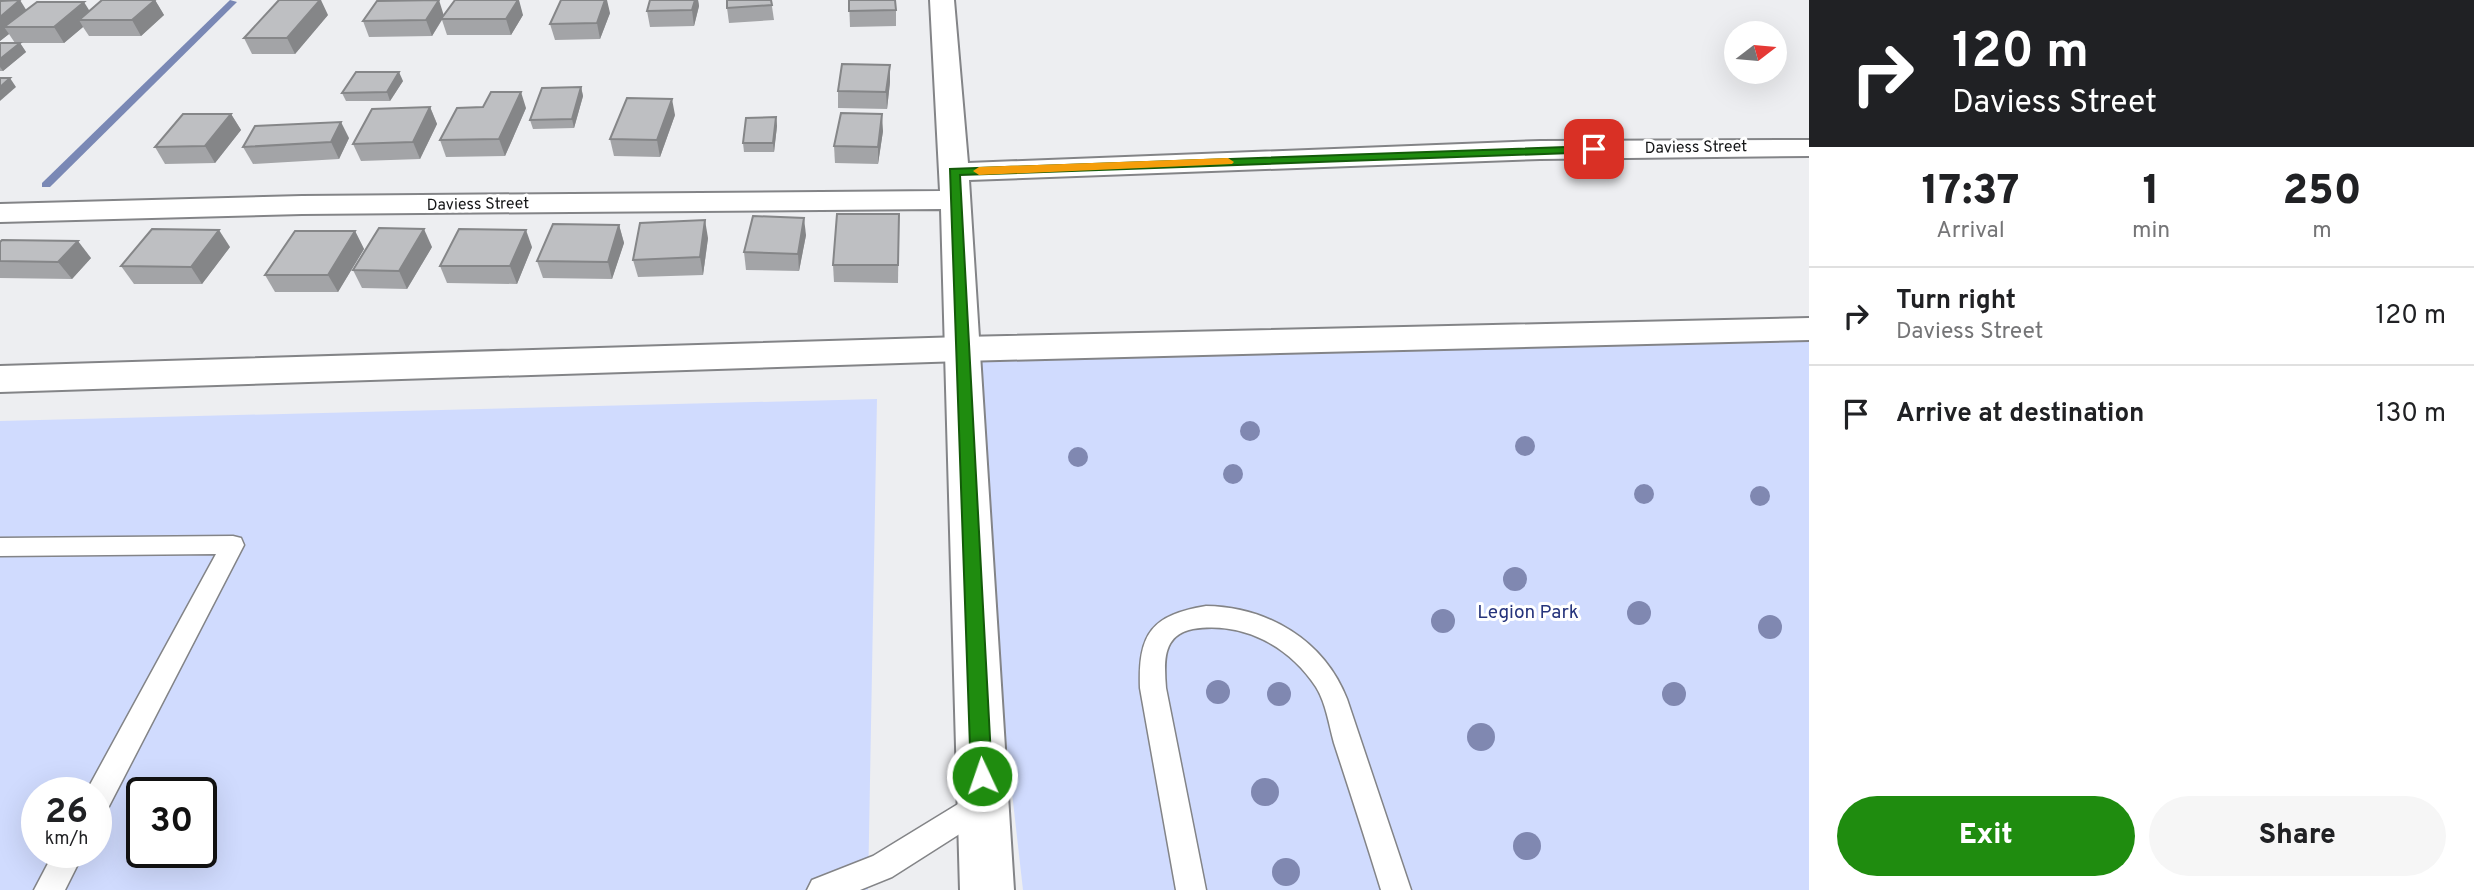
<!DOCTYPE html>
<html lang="en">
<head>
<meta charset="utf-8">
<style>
  :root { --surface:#fff; --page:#f6f6f6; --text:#202124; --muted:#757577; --line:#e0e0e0; --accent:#1f8c0f }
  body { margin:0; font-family:Overpass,sans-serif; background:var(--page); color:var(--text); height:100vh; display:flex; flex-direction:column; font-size:26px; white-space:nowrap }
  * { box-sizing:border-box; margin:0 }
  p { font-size:23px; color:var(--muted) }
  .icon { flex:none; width:38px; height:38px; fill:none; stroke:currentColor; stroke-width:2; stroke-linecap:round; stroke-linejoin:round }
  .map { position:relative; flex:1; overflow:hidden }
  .details { display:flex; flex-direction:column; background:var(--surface); width:665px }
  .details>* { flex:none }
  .top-card { background:#202124; color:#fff; overflow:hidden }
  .needle { width:46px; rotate:74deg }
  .controls { position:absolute; left:1724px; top:21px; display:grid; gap:14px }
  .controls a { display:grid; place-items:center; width:63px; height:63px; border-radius:50%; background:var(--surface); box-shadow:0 7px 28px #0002; font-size:35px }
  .speed { position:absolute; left:21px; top:777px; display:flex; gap:14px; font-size:35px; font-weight:700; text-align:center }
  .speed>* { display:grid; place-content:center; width:91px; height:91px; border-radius:50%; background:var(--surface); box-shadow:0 7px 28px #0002; line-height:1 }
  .speed small { font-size:18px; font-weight:400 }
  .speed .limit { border:4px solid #111; border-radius:10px; background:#fff; color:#111 }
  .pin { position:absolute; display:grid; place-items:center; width:60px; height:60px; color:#fff; margin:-30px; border-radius:14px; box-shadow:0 4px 10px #0006 }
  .me { position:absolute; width:77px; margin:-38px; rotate:357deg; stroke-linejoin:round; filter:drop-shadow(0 0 5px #0008) }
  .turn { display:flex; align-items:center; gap:24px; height:147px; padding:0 28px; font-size:32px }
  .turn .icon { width:91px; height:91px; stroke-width:2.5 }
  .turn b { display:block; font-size:49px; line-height:60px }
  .eta { display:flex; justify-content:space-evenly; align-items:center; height:119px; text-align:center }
  .eta b { font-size:42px; font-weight:800; line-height:49px }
  .button { display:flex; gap:14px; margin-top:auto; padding:14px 28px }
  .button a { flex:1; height:80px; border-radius:42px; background:var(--accent); color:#fff; font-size:28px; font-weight:800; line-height:80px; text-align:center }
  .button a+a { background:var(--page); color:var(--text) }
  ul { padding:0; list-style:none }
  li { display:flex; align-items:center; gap:21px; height:98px; padding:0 28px; border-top:2px solid var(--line) }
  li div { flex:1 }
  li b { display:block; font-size:26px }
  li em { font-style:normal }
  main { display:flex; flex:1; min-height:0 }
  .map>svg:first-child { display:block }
  .green { fill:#d0dbfe; fill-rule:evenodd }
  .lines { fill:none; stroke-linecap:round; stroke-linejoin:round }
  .stream { fill:#7a88b5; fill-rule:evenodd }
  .service-casing { stroke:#838487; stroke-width:3 }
  .minor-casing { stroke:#838487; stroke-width:4 }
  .tertiary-casing { stroke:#838487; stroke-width:4 }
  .service { fill:#fff; fill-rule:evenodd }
  .minor { fill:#fff; fill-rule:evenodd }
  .tertiary { fill:#fff; fill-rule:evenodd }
  .tree { fill:#8088b1 }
  .wall { fill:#a3a4a7 }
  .shaded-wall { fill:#858688 }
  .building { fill:#bebfc2; stroke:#858688; stroke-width:2 }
  .route { fill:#1f8c0f; stroke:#145b0a; stroke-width:2 }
  .slow { fill:#f59e0b }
  .labels { text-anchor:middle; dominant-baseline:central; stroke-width:6; stroke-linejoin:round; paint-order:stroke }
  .far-street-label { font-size:16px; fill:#141516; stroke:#fff }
  .park-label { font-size:19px; fill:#26347c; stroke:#fff }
</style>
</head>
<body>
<main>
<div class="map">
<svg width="1809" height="890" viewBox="0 0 1809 890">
  <rect width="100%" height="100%" fill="#edeef1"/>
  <g class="green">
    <polygon points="1809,329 1809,890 1023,890 962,349"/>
    <path d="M877 399 868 890H0V421ZM37 793H96V852H37ZM142 793H201V852H142Z"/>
  </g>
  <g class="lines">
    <polygon class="stream" points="230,0 237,2 50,187 42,187 42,183"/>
    <g class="service-casing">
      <g id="service">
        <polygon points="233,536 241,538 244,545 106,812 96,815 96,793 86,792 216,554 0,556 0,538"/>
        <path d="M1206 606C1268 607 1324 640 1347 699L1411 890H1381C1366 841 1350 792 1334 743 1329 725 1326 703 1316 687 1289 646 1243 621 1193 629 1162 635 1164 662 1166 688L1206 890H1176L1140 688C1138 633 1152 615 1206 606Z"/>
        <polygon points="981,790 991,794 995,804 991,814 892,877 860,890 807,890 812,880 873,856"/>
        <polygon points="54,852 84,852 65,890 34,890"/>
      </g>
    </g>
    <g class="minor-casing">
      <polygon id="minor" points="930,0 954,0 968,163 1540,141 1809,140 1809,156 1540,159 969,180 1014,890 960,890 941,209 302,214 0,222 0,204 302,196 940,191"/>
    </g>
    <g class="tertiary-casing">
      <polygon id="tertiary" points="1809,318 1809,340 962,361 0,392 0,366 962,337"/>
    </g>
    <use href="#service" class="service"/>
    <use href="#minor" class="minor"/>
    <use href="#tertiary" class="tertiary"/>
  </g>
  <g class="tree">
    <circle cx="1250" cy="431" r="10"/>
    <circle cx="1525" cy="446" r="10"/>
    <circle cx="1078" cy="457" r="10"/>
    <circle cx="1233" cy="474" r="10"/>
    <circle cx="1644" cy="494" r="10"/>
    <circle cx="1760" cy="496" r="10"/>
    <circle cx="1515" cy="579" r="12"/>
    <circle cx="1639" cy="613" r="12"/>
    <circle cx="1443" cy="621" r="12"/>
    <circle cx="1770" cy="627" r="12"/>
    <circle cx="1218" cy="692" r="12"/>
    <circle cx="1279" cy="694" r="12"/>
    <circle cx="1674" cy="694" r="12"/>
    <circle cx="1481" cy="737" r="14"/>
    <circle cx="1265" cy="792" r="14"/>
    <circle cx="1527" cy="846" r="14"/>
    <circle cx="1286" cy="872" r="14"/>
  </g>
  <g class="wall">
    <polygon points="155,0 164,15 141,36 89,36 83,27 64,43 20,43 26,52 3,71 0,71 0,43 15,43 9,34 0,41 0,1 26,10 90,11"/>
    <polygon points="650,0 698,0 699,6 694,26 650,27 647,11"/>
    <polygon points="771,0 774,20 729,23 727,8"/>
    <polygon points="849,0 896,10 896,26 850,27"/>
    <polygon points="610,13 600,39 555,40 550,24"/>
    <polygon points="328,15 295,54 252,54 244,38"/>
    <polygon points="444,15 523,15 511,35 447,35 442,20 432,36 369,37 363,21"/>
    <polygon points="890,65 890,82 887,109 838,108 838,91"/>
    <polygon points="403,81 390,101 346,101 342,93"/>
    <polygon points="581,87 583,96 574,128 533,129 530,120"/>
    <polygon points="430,107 437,124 420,159 361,161 353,144"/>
    <polygon points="526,108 505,156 446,157 440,140"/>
    <polygon points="231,114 241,130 215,163 165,164 155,147"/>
    <polygon points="675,115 660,157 614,156 610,139"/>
    <polygon points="776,117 777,126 774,152 744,152 743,143"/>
    <polygon points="883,131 878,164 835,163 834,146"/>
    <polygon points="349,138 339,159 253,164 243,147"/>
    <polygon points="899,214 898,283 834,282 833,265"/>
    <polygon points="619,225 624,243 612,279 543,278 537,261"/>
    <polygon points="355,231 364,249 338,292 275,292 265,275"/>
    <polygon points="806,235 799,271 746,270 744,252"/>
    <polygon points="708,238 703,275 638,277 633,260"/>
    <polygon points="0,242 91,258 72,279 0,278"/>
    <polygon points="230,247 202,284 134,284 121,266"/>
    <polygon points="432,247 407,289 362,288 353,270"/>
    <polygon points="532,247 517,284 447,283 440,266"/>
  </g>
  <g class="shaded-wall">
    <polygon points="20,0 30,16 4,27 9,34 0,41 0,17"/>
    <polygon points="155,0 164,15 141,36 132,20"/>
    <polygon points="320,0 321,0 328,15 295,54 287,38"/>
    <polygon points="439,0 444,16 432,36 426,20"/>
    <polygon points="518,0 519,0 523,15 511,35 506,19"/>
    <polygon points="605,0 607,0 610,13 600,39 597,23"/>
    <polygon points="695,0 698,0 699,6 694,26 692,10"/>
    <polygon points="84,2 94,18 79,20 83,27 64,43 54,27"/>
    <polygon points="20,43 26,52 3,71 0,67 0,59"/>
    <polygon points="890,65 890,82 887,109 886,92"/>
    <polygon points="399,72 403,81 390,101 387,92"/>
    <polygon points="10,78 16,87 0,101 0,87"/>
    <polygon points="581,87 583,96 574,128 572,119"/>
    <polygon points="521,92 526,108 505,156 499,139"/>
    <polygon points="672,99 675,115 660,157 657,140"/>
    <polygon points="430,107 437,124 420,159 413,142"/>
    <polygon points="231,114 241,130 215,163 205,146"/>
    <polygon points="882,114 883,131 878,164 878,147"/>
    <polygon points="776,117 777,126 774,152 773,143"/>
    <polygon points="341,122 349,138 339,159 331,142"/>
    <polygon points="804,218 806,235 799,271 798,254"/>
    <polygon points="705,220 708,238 703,275 700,257"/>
    <polygon points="619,225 624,243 612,279 608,262"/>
    <polygon points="424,229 432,247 407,289 399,271"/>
    <polygon points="219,230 230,247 202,284 191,267"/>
    <polygon points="526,230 532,247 517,284 510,266"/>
    <polygon points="355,231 364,249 338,292 328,275"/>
    <polygon points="78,241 91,258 72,279 58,262"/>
  </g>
  <g class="building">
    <polygon points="20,0 0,17 0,1"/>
    <polygon points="102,0 155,0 132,20 79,20"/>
    <polygon points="279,0 320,0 287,38 244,38"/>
    <polygon points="439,0 426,20 363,21 377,1"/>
    <polygon points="455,0 518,0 506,19 441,19"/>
    <polygon points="561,0 605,0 597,23 550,24"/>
    <polygon points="650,0 695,0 692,10 647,11"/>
    <polygon points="727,0 771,0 772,5 727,8"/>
    <polygon points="849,0 895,0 896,10 849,11"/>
    <polygon points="37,2 84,2 54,27 4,27"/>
    <polygon points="0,43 20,43 0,59"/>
    <polygon points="842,64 890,65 886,92 838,91"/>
    <polygon points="356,72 399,72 387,92 342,93"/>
    <polygon points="0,78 10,78 0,87"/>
    <polygon points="581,87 572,119 530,120 542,88"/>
    <polygon points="491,92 521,92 499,139 440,140 457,108 483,107"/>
    <polygon points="627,98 672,99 657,140 610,139"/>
    <polygon points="430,107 413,142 353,144 372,109"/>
    <polygon points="841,113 882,114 878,147 834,146"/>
    <polygon points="183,114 231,114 205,146 155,147"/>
    <polygon points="776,117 773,143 743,143 746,118"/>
    <polygon points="341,122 331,142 243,147 255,126"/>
    <polygon points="837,214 899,214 898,265 833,265"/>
    <polygon points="753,216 804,218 798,254 744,252"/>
    <polygon points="705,220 700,257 633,260 640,223"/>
    <polygon points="553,224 619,225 608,262 537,261"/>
    <polygon points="379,228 424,229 399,271 353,270"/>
    <polygon points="152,229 219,230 191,267 121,266"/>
    <polygon points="459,229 526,230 510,266 440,266"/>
    <polygon points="295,231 355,231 328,275 265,275"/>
    <polygon points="2,240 78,241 58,262 0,261 0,242"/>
  </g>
  <polygon class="route" points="1594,146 1598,147 1598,152 960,175 992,776 989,783 982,786 974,783 971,776 950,169"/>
  <polygon class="slow" points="1228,158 1234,162 1232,164 979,175 973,171 979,167"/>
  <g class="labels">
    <g class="far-street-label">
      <text transform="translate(1696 148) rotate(-1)">Daviess Street</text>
      <text transform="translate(478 205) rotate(-1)">Daviess Street</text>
    </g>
    <g class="park-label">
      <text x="1528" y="613">Legion Park</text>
    </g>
  </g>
</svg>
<div class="controls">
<a><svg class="needle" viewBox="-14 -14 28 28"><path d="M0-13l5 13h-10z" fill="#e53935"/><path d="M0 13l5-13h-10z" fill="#757577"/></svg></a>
</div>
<div class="speed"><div>26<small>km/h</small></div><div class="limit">30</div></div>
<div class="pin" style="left:1594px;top:149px;background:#d93025"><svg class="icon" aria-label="arrive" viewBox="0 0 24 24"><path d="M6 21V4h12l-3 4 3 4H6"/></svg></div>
<svg class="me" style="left:982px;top:776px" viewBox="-20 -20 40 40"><circle r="17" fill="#1f8c0f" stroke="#fff" stroke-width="3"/><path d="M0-11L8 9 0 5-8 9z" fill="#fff"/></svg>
</div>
<section class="details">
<div class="top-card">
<div class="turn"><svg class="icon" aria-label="right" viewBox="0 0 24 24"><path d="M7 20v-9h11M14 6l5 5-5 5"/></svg><div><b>120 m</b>Daviess Street</div></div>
</div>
<div class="eta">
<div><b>17:37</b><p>Arrival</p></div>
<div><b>1</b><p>min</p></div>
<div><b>250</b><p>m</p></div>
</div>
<ul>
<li><svg class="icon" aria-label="right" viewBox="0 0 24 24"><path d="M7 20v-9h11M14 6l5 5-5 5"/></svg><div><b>Turn right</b><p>Daviess Street</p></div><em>120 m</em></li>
<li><svg class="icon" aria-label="arrive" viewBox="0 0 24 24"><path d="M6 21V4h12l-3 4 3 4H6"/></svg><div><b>Arrive at destination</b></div><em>130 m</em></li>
</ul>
<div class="button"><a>Exit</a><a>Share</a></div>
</section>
</main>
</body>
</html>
